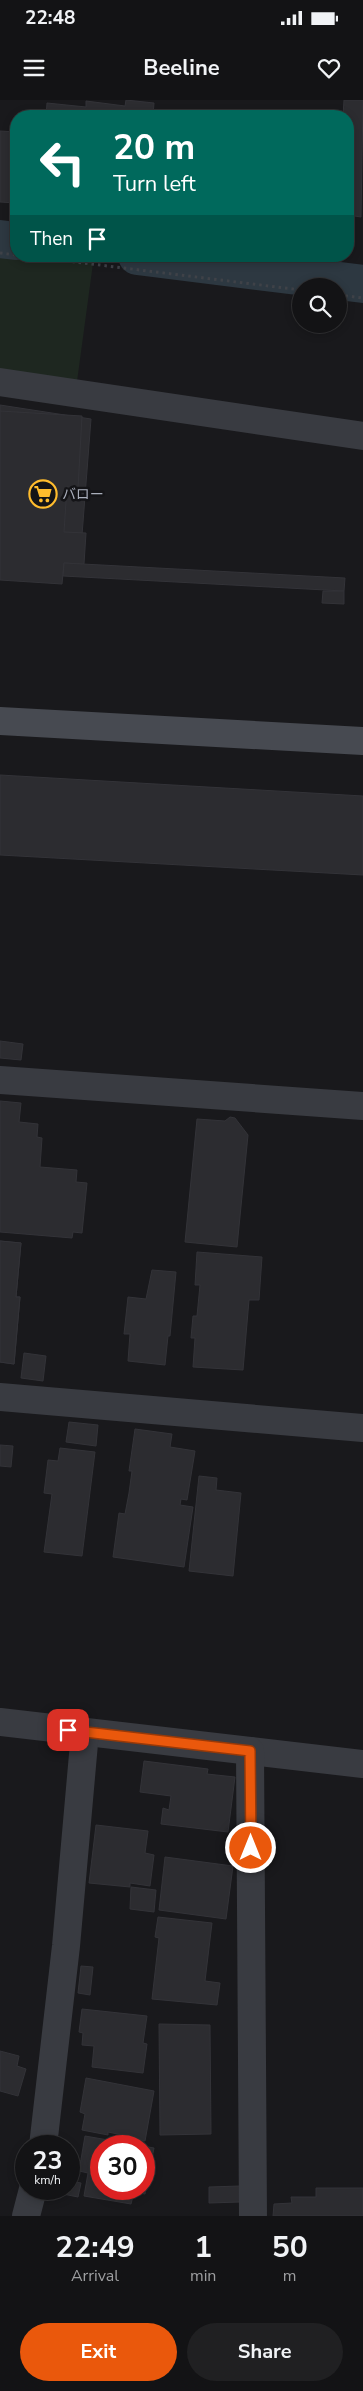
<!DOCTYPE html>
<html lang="en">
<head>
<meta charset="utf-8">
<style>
  :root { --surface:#131315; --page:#202022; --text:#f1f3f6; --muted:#9d9ea0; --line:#323234; --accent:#ea580c }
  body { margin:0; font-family:"Nunito Sans","Noto Sans JP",sans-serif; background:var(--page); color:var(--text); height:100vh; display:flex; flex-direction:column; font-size:19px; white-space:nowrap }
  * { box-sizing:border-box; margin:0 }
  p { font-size:16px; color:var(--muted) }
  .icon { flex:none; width:28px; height:28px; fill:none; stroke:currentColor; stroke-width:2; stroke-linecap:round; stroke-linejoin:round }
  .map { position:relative; height:2116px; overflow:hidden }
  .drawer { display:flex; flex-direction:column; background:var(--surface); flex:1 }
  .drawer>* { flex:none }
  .guide { position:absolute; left:10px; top:10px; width:344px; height:152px; border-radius:20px; box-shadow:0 2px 8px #0003,0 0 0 1px var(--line); background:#00695c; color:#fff; overflow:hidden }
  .controls { position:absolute; left:292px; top:178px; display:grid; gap:10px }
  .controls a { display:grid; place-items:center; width:55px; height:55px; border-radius:50%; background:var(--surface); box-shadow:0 2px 8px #0003,0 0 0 1px var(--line); font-size:25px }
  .speed { position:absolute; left:15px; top:2035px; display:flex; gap:10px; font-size:25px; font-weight:700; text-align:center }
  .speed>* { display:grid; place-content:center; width:65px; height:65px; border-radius:50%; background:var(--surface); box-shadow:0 2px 8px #0003,0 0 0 1px var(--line); line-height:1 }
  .speed small { font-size:12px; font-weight:400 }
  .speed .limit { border:8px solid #d22; background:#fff; color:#111 }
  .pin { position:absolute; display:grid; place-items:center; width:42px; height:42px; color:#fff; margin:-21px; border-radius:10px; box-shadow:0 2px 8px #0006 }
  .me { position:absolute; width:55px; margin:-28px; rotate:0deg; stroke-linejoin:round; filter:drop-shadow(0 0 4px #0008) }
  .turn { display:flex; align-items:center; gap:18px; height:105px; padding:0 20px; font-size:22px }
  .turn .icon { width:65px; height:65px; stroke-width:2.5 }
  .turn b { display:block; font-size:35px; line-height:42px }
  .then { display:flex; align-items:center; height:48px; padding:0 20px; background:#0003; gap:10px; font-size:19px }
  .eta { display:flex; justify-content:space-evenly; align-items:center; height:85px; text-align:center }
  .eta b { font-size:30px; font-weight:700; line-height:35px }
  .button { display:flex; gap:10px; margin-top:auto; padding:10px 20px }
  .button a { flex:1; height:58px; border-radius:30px; background:var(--accent); color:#fff; font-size:20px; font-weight:700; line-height:58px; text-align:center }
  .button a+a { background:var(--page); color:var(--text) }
  .status { display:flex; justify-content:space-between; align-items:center; height:35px; padding:0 25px; background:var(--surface); direction:ltr }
  .status svg { height:14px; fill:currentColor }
  header { display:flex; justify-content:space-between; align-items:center; height:65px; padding:0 20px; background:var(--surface); font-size:22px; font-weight:700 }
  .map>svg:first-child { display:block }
  .green { fill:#1e2720 }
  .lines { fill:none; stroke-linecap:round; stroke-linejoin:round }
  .canal { stroke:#2d3841; stroke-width:38 }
  .building { fill:#2c2c30; stroke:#333338; fill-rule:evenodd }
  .path { stroke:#3f4248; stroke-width:3; stroke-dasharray:2.5 4; stroke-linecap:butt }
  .street { stroke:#393b41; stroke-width:28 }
  .secondary { stroke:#474a51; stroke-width:28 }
  .route-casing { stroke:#983908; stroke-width:12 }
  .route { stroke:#ea580c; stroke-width:9 }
  .labels { text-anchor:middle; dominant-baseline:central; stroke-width:5; stroke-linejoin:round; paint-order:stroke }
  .poi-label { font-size:14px; fill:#aaafbc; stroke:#141417; text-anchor:start }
</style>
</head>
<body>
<div class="status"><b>22:48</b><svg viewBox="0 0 49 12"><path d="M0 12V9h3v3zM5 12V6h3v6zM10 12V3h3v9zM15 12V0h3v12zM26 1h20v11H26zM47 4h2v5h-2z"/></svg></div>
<header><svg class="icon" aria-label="menu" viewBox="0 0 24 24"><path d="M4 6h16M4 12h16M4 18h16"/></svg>Beeline<svg class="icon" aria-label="heart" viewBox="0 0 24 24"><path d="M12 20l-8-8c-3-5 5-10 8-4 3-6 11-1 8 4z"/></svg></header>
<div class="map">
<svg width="363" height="2116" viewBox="0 0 363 2116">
  <rect width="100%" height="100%" fill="#19191c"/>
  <polygon class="green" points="0,139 16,141 16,156 94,156 76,289 0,274"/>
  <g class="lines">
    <g class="canal">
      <polyline points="0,139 16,141"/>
      <polyline points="137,156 363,184"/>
    </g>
  </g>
  <g class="building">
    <polygon points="126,0 154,3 153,16 46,16 47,3 86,7 86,1 125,6"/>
    <polygon points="344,0 363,0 361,117 348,115 348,16 343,16"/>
    <polygon points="0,31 16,32 16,103 0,102"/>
    <polygon points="0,305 91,319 79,474 0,468"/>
    <polygon points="0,311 82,316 78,388 67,387 64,432 86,433 84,464 64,463 62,484 0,480"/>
    <polygon points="64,463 345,478 344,491 63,476"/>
    <polygon points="323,491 344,491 344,504 322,503"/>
    <polygon points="0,675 363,696 363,775 0,755"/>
    <polygon points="0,941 23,944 21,960 0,958"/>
    <polygon points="0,1001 21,1003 19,1022 38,1024 37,1037 42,1038 40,1067 77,1070 76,1082 87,1083 82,1133 73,1132 72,1138 0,1132"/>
    <polygon points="230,1017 235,1018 248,1035 237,1147 185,1142 197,1019 225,1021"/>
    <polygon points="0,1141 21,1143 16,1197 20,1197 14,1264 0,1262"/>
    <polygon points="0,1141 21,1143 16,1197 20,1197 14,1264 0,1262"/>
    <polygon points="197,1152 262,1157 259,1200 249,1200 243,1270 193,1267 195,1238 191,1238 193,1216 197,1216 200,1185 195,1185"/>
    <polygon points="152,1170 176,1172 170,1236 168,1236 165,1265 128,1261 130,1234 124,1234 128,1197 146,1199"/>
    <polygon points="24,1253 46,1256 43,1281 21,1278"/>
    <polygon points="69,1322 98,1325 96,1346 66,1342"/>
    <polygon points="135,1329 172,1334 170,1347 195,1351 187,1400 181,1399 180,1405 193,1407 184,1467 113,1457 119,1413 125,1414 129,1393 132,1371 129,1371"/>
    <polygon points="0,1345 13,1346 11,1367 0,1366"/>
    <polygon points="60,1348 95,1352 82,1456 44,1452 52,1394 44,1393 48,1360 58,1361"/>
    <polygon points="199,1376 217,1378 216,1390 241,1393 233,1476 189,1471"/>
    <polygon points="144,1661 208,1669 207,1674 235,1677 228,1732 161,1724 163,1708 169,1710 171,1696 140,1692"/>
    <polygon points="96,1725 148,1731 145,1753 154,1755 150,1786 130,1783 130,1787 89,1783"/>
    <polygon points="165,1757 233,1766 226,1819 159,1810"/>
    <polygon points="131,1787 156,1790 154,1812 130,1809"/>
    <polygon points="158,1817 212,1823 205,1881 220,1883 217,1905 152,1899 159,1838 155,1837"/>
    <polygon points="81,1866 93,1867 90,1895 78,1893"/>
    <polygon points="82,1909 147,1916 143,1943 147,1944 143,1973 92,1967 94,1946 82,1945 83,1933 79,1932"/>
    <polygon points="159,1924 210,1925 211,2034 160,2035"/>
    <polygon points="0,1951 19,1956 17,1966 26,1969 18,1996 0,1991"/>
    <polygon points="86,1978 154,1991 145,2041 122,2037 122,2035 108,2032 108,2035 82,2030 85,2014 80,2012"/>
    <path d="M85 2036 154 2048 145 2094 134 2092 131 2104 84 2096 88 2073 79 2071ZM101 2046H144V2089H101Z"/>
    <polygon points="69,2081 81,2083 78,2097 53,2092 54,2089 69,2089"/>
    <polygon points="240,2086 240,2102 209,2103 209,2087"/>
    <polygon points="316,2088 363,2088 363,2116 273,2116 274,2104 292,2103 291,2097 316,2097"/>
  </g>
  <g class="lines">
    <g class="path">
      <polyline points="0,153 16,155"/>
      <polyline points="27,156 301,190"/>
      <polyline points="339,195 363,198"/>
    </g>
    <g class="street">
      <polyline points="0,282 363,336"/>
      <polyline points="0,980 363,1006"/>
      <polyline points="0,1297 363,1328"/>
      <polyline points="0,1622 363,1664"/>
      <polyline points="250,1651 253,2116"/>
      <polyline points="43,2046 66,1846 85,1632"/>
      <polyline points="26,2116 33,2089"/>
    </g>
    <polyline class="secondary" points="0,621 363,641"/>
  </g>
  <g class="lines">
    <g class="route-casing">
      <polyline id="route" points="68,1630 250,1651 251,1748"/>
    </g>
    <use href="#route" class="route"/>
  </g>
  <defs>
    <g id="supermarket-ring" transform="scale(1.4375)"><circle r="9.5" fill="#141417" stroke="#ffbc2d" stroke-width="1.5"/><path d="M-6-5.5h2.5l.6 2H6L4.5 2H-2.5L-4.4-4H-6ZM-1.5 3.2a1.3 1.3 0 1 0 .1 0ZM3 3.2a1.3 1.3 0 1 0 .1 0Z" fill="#ffbc2d"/></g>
  </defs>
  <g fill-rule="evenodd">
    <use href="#supermarket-ring" x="43" y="394"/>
  </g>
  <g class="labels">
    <g class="poi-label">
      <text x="62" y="394">バロー</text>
    </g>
  </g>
</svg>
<div class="controls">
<a><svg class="icon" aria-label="search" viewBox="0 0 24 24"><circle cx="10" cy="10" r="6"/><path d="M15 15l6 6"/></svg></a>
</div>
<div class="speed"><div>23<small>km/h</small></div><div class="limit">30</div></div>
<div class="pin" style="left:68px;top:1630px;background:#d93025"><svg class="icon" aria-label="arrive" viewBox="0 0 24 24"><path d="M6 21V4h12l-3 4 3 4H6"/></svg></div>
<svg class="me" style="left:251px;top:1748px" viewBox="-20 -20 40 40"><circle r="17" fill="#ea580c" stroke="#fff" stroke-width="3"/><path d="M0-11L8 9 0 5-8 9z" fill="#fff"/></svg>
<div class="guide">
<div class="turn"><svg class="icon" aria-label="left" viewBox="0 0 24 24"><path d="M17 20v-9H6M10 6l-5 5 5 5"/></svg><div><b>20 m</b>Turn left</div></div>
<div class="then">Then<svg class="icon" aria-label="arrive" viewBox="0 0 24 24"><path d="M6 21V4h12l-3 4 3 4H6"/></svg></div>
</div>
</div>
<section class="drawer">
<div class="eta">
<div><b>22:49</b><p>Arrival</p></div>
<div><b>1</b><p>min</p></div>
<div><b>50</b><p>m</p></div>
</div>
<div class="button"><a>Exit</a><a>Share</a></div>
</section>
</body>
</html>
